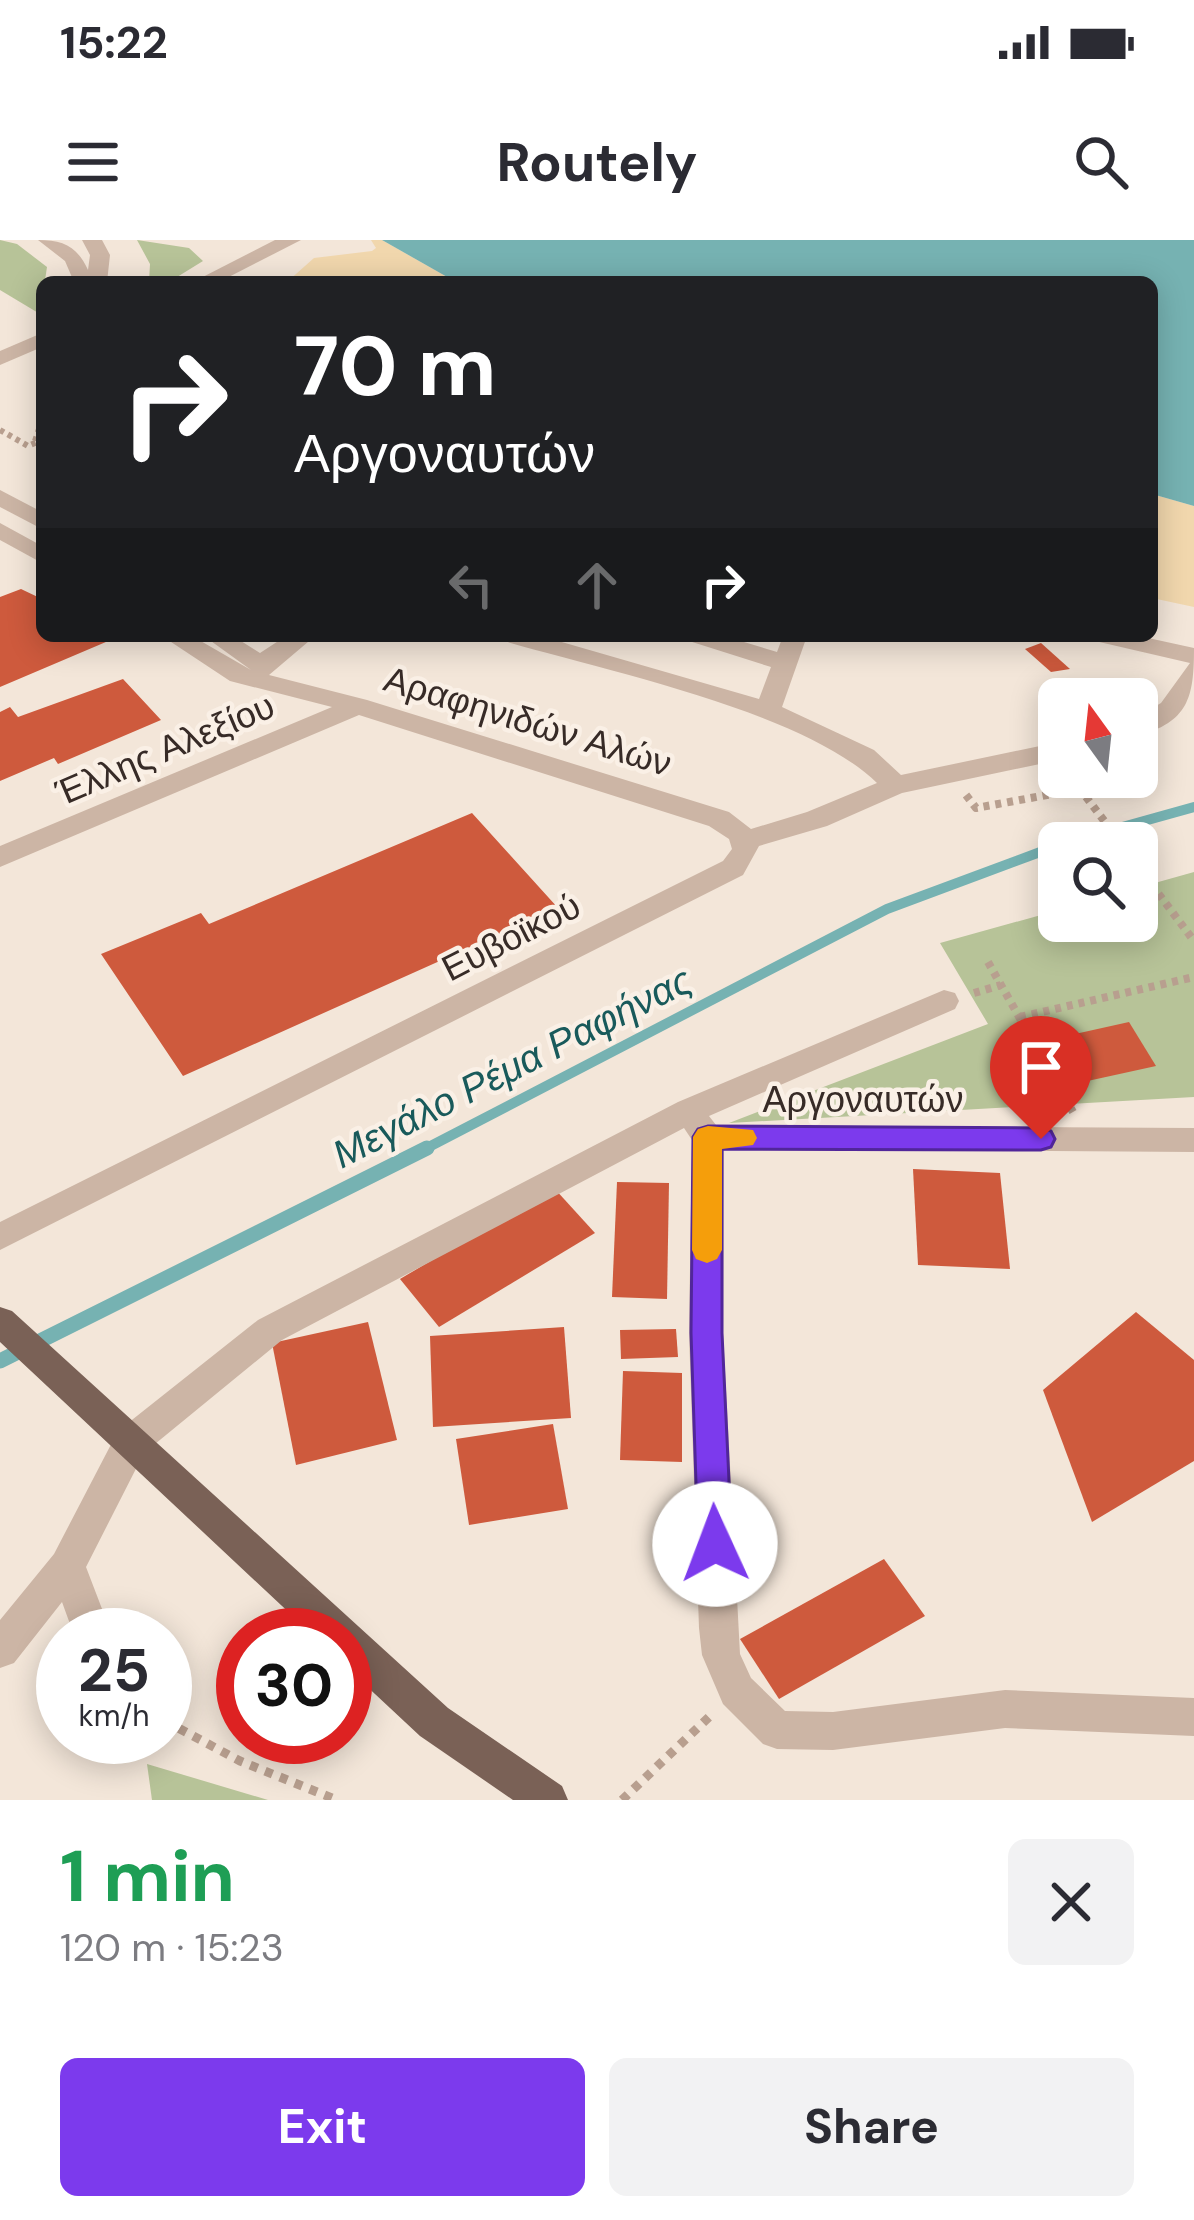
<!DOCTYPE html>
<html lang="en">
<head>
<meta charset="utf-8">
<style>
  :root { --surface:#fff; --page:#f2f2f3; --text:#2b2b33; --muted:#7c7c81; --accent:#7c3aed }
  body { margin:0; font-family:"DM Sans",sans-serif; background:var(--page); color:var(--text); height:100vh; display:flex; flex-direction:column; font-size:45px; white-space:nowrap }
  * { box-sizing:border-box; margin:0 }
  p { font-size:39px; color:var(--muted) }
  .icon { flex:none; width:66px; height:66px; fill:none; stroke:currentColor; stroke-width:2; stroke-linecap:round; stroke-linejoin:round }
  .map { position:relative; height:1560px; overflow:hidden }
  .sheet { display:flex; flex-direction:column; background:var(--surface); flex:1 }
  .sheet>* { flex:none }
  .top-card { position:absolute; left:36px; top:36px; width:1122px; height:366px; border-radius:18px; box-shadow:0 6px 30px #0003; background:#202124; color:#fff; overflow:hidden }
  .needle { width:78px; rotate:345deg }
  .buttons { position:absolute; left:1038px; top:438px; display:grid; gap:24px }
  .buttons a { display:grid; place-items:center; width:120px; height:120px; border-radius:18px; background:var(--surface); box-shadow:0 6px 30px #0003; font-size:60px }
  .speed { position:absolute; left:36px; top:1368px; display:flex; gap:24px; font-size:60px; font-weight:700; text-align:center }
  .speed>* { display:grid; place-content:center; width:156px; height:156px; border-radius:50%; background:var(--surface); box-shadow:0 6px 30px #0003; line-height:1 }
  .speed small { font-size:30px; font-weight:400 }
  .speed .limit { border:18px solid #d22; background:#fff; color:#111 }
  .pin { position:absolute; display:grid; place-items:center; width:102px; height:102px; color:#fff; margin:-123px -51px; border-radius:50% 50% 50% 0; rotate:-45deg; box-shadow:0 0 12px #0007 }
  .pin .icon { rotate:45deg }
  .me { position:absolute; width:132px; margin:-66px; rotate:358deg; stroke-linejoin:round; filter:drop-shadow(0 0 9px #0008) }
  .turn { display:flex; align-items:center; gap:42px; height:252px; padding:0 60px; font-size:54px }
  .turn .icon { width:156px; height:156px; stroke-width:2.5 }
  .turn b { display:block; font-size:84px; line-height:102px }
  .lanes { display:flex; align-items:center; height:114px; padding:0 60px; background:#0003; justify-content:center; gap:60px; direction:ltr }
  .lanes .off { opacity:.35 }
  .round { display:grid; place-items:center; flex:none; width:126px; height:126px; border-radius:18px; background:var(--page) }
  .headline { display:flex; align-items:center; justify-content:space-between; height:204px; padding:0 60px }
  h1 { font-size:72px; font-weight:700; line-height:90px; color:#1e9e55 }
  .primary-button { display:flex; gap:24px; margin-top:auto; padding:24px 60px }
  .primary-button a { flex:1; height:138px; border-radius:18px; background:var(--accent); color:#fff; font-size:48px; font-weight:700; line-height:138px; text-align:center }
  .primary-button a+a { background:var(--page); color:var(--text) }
  .status { display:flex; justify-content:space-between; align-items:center; height:84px; padding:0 60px; background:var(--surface); direction:ltr }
  .status svg { height:33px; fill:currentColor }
  header { display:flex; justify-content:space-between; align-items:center; height:156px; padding:0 60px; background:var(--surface); font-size:54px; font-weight:700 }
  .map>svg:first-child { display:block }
  .green { fill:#b7c398 }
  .sand { fill:#f1d7ad }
  .water { fill:#76b2b2 }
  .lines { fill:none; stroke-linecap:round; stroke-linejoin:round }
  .stream-far1 { stroke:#76b2b2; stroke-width:10 }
  .stream { stroke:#76b2b2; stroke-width:15 }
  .building { fill:#ce5a3d }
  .path-far2 { stroke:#b89f8f; stroke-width:6; stroke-dasharray:4.5 4.5; stroke-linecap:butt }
  .path-far1 { stroke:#b89f8f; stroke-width:8; stroke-dasharray:6 6; stroke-linecap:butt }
  .path { stroke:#b89f8f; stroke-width:9; stroke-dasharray:8 8; stroke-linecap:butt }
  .minor { fill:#ccb5a5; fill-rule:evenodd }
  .major { fill:#7a6156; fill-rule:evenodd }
  .route { fill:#7c3aed; stroke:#51269a; stroke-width:3 }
  .slow { fill:#f59e0b }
  .labels { text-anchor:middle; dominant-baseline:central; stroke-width:9; stroke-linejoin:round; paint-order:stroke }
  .street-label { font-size:36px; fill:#372b27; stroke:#faf0e6 }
  .water-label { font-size:39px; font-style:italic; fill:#195a5b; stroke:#faf0e6 }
</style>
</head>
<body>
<div class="status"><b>15:22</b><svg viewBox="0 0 49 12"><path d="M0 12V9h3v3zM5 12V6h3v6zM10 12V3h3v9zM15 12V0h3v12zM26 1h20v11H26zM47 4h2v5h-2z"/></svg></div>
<header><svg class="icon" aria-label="menu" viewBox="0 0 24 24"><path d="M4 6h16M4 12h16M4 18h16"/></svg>Routely<svg class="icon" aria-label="search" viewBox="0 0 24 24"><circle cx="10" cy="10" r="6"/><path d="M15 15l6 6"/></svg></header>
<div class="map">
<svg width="1194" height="1560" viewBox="0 0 1194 1560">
  <rect width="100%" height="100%" fill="#f3e6d9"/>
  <g class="green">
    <polygon points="0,0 17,4 47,27 40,74 0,50"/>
    <polygon points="137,0 189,8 203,21 169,42 149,42 150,24"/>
    <polygon points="1194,632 1194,857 729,883 988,784 940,703 1059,670 1059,681 1137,681 1137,648"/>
    <polygon points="147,1524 268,1560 152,1560"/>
  </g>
  <g class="sand">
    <polygon points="371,0 382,0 456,42 287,42 314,18 372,11 376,8"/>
    <polygon points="1152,254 1194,266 1194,367 1152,358"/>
  </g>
  <polygon class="water" points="382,0 1194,0 1194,266 1152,254 1152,42 456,42"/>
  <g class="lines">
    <g class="stream-far1">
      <polyline points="1065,603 1194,567"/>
      <polyline points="421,911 887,669 1059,605"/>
    </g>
    <polyline class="stream" points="0,1121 427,908"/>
  </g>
  <g class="building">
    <polygon points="21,349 42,359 42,396 120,396 0,447 0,357"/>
    <polygon points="1041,403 1070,429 1051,432 1025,409"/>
    <polygon points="123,439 161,480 58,524 54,518 0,541 0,472 10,467 18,477"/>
    <polygon points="472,573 558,668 183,836 101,714 201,673 209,684"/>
    <polygon points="1129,782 1156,826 1083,842 1057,798"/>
    <polygon points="913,929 1000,933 1010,1029 918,1025"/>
    <polygon points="617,942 669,943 667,1059 612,1057"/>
    <polygon points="554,948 595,993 439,1087 400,1039"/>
    <polygon points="1136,1072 1194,1120 1194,1221 1092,1282 1043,1150"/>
    <polygon points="368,1082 397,1200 296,1225 272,1103"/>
    <polygon points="564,1087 571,1178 433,1187 430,1096"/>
    <polygon points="676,1089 678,1117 621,1119 620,1090"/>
    <polygon points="623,1131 682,1133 682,1222 620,1220"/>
    <polygon points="553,1184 568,1269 469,1285 456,1199"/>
    <polygon points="884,1319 925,1376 779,1459 740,1399"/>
  </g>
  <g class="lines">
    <g class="path-far2">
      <polyline points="0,190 28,206 42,200"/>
      <polyline points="35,201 42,180"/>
    </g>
    <g class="path-far1">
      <polyline points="966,555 976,568 1080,549 1121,603"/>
      <polyline points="1137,625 1194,701"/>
      <polyline points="988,722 1073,872"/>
      <polyline points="974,753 1001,745"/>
      <polyline points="1020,777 1194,737"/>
    </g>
    <g class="path">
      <polyline points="165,1481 240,1521 337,1560"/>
      <polyline points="622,1560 710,1476"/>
    </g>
    <g class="minor">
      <path d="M38 0C63 0 77 6 88 30L90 15 82 0H102L110 15 107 42H74L65 21Z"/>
      <polygon points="275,0 301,0 219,42 193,42"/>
      <polygon points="42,93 42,107 0,125 0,111"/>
      <polygon points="0,250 42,272 42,289 0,267"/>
      <polygon points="0,283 42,306 42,323 0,300"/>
      <path d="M162 396H192L251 430 204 396H233L260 413 286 396H315L269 435 367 460 729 572 751 589 807 572 877 543C803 471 606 431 504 401L501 396H541L759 459 771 427 689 401 686 396H724L777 412 783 396H807L782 467 874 510 901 535 1059 502V520L902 553 827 586 759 606 743 635 0 1010V982L723 621 732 609 729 599 709 586 359 475 0 627V606L332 467 230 441Z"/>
      <path d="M1092 396H1139L1194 408C1194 457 1189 482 1137 496V477L1161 463 1190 423 1095 401Z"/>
      <polygon points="944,750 955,753 959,761 955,769 709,876 716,885 1194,888 1194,912 724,909 723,1093 740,1414 751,1438 785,1471 833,1472 1005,1450 1194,1458 1194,1496 1005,1488 833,1510 777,1509 763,1504 723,1464 702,1415 699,1388 689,1093 692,900 684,888 282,1100 144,1213 86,1327 112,1395 74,1395 62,1362 14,1423 0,1428 0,1380 54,1314 118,1191 258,1080 678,862"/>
    </g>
    <polygon class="major" points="0,1067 12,1071 448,1468 562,1546 568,1560 513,1560 420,1496 345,1426 345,1395 313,1395 0,1102"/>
  </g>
  <polygon class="route" points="708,886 1041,888 1051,891 1055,899 1051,907 1041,910 722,909 722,1093 732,1304 727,1315 715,1319 703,1315 698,1304 691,1093 693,897 698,889"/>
  <polygon class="slow" points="708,886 753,890 757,898 753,905 722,909 722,1010 717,1019 707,1023 696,1019 692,1010 693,897 698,889"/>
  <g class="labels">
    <g class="street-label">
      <text transform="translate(528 481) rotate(17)">Αραφηνιδών Αλών</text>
      <text transform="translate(165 509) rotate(-23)">Έλλης Αλεξίου</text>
      <text transform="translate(511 697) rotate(-27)">Ευβοϊκού</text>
      <text x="863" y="859">Αργοναυτών</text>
    </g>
    <g class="water-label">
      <text transform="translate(512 827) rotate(-27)">Μεγάλο Ρέμα Ραφήνας</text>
    </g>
  </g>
</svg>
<div class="buttons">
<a><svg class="needle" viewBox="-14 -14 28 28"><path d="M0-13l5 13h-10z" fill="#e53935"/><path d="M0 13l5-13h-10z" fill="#7c7c81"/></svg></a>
<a><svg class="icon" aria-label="search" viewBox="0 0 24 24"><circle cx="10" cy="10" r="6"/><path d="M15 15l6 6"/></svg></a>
</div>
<div class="speed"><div>25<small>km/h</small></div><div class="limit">30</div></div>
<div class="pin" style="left:1041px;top:899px;background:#d93025"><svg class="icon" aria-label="arrive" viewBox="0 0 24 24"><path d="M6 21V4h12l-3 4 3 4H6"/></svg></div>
<svg class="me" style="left:715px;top:1304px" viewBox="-20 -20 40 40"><circle r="19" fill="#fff"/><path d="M0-13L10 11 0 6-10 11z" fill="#7c3aed"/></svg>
<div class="top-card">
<div class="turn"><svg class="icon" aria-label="right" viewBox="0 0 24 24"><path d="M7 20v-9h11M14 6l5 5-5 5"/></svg><div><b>70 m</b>Αργοναυτών</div></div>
<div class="lanes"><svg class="icon off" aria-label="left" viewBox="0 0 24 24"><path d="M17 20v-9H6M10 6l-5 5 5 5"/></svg><svg class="icon off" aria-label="ahead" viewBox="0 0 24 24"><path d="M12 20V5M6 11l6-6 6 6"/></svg><svg class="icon" aria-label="right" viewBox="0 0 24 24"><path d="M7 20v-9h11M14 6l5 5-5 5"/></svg></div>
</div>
</div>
<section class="sheet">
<div class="headline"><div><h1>1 min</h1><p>120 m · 15:23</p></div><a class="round"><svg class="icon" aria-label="close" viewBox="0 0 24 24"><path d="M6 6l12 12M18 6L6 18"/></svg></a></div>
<div class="primary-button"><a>Exit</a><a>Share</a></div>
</section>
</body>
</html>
